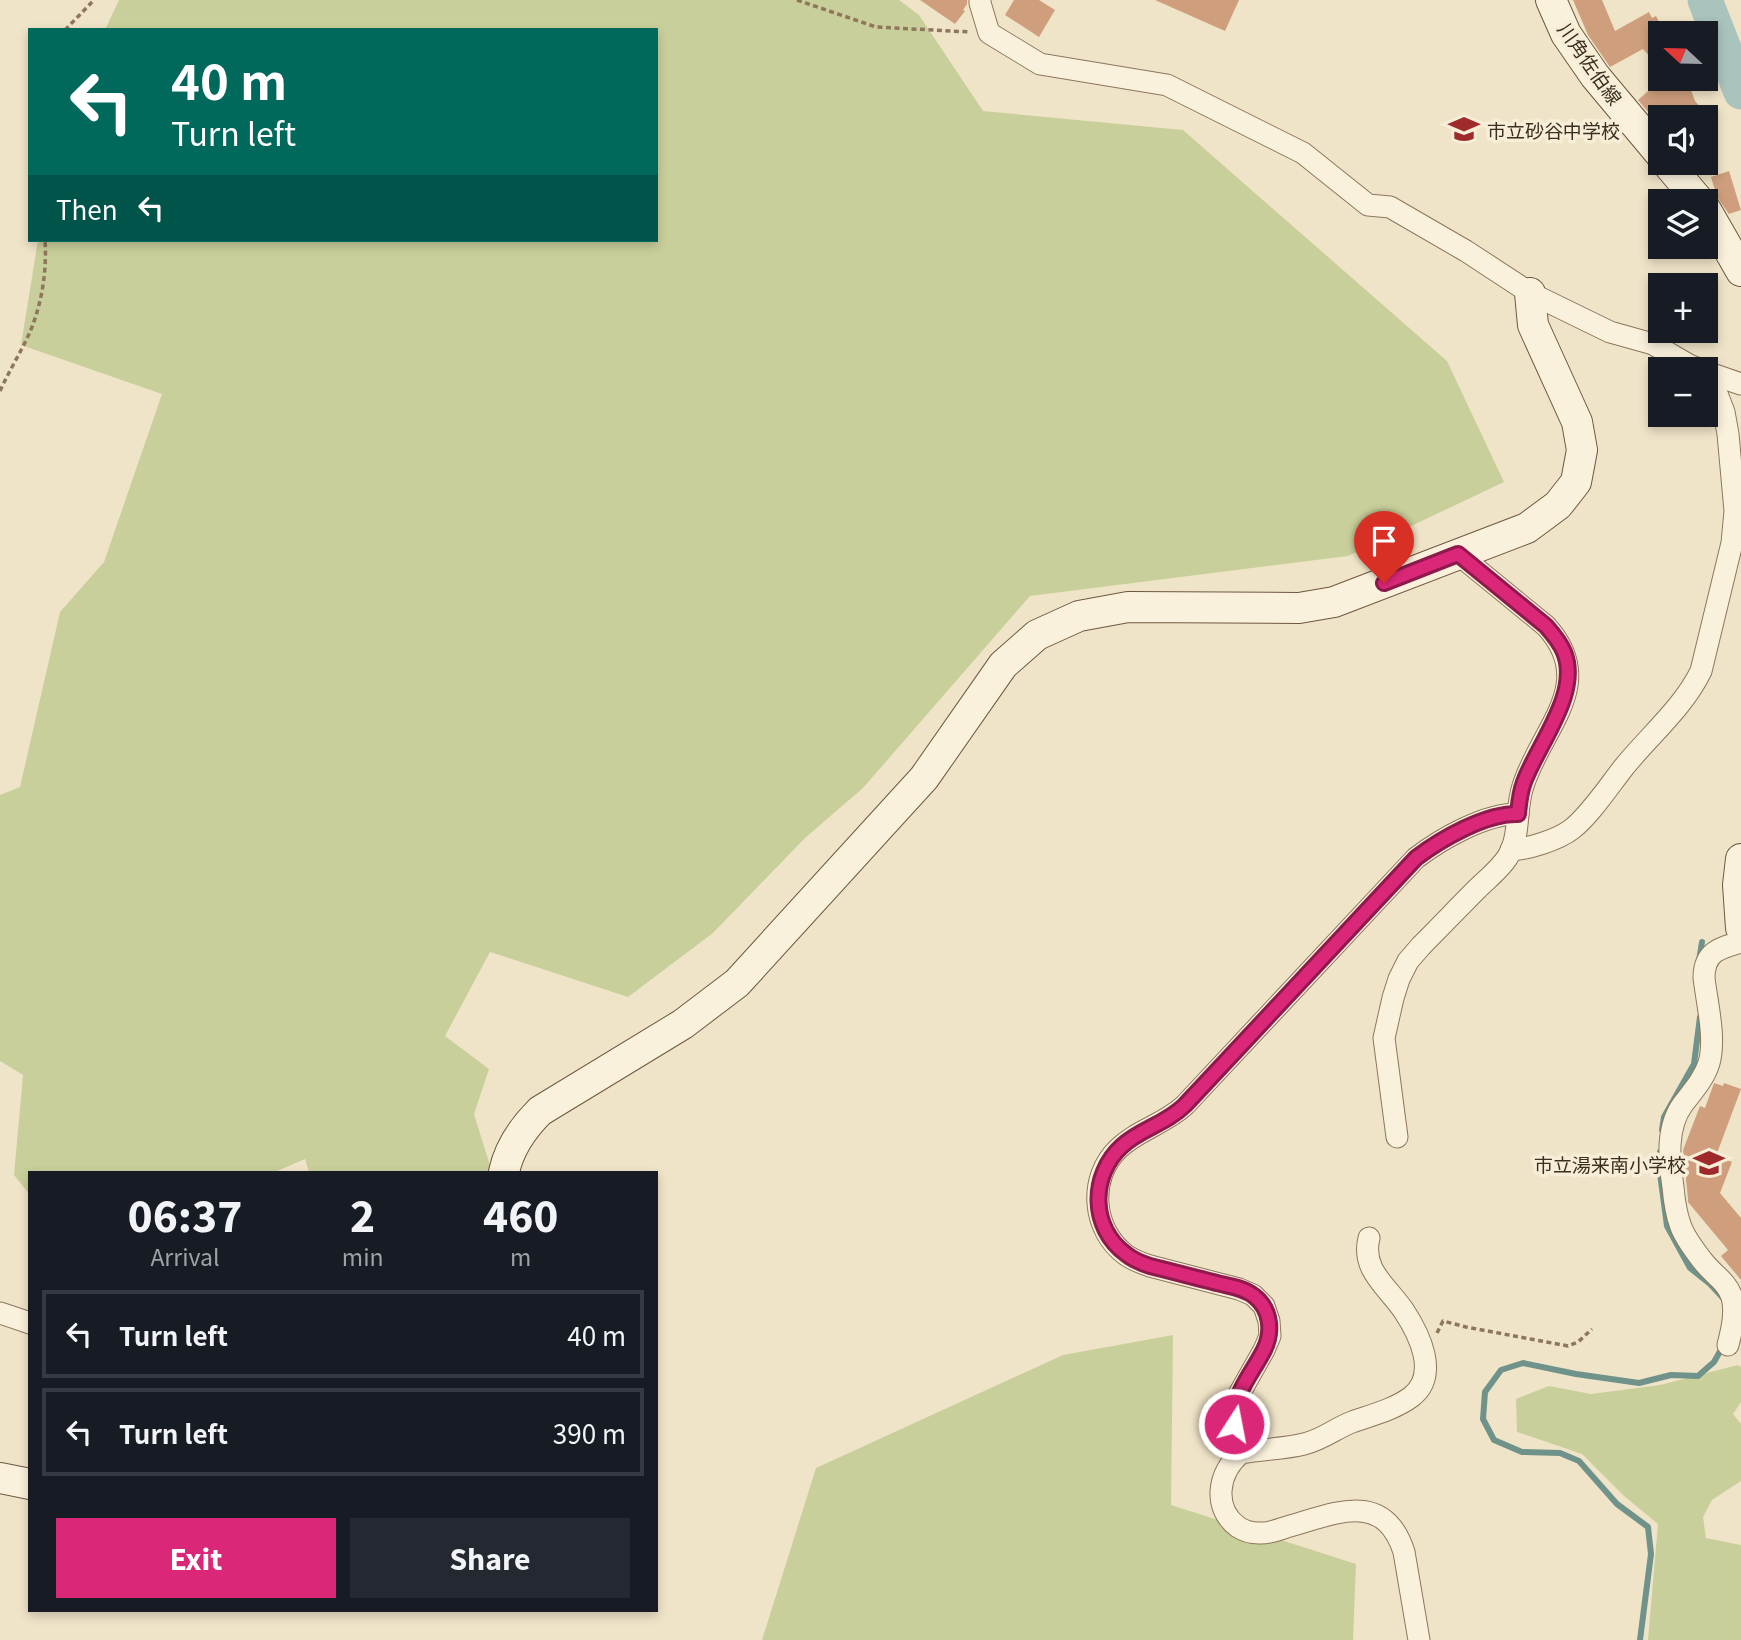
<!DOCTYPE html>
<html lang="en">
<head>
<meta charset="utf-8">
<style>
  :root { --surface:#171b24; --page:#242831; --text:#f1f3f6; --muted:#9ea1a6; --line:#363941; --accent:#db2777 }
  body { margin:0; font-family:Georgia,"Noto Sans JP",serif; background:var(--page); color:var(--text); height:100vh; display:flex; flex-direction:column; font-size:26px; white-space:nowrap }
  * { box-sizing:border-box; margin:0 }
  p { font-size:23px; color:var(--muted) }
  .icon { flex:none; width:38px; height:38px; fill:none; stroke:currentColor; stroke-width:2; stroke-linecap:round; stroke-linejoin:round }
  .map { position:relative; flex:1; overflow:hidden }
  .details { position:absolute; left:28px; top:1171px; width:630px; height:441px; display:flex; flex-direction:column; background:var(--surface); border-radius:0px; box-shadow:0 4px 10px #0003 }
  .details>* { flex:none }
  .hud { position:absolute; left:28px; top:28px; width:630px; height:214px; border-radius:0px; box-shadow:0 4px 10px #0003; background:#00695c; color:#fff; overflow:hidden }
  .needle { width:46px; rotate:292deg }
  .fabs { position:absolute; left:1648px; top:21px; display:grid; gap:14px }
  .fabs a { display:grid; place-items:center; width:70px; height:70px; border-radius:0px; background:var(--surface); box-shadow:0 4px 10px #0003; font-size:35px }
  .pin { position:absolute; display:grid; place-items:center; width:60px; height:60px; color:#fff; margin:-72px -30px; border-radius:50% 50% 50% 0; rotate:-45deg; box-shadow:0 0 7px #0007 }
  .pin .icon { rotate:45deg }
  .me { position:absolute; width:77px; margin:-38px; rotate:11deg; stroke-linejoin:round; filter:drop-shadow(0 0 5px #0008) }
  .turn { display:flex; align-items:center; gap:24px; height:147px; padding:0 28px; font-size:32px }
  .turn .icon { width:91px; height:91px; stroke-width:2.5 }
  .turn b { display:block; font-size:49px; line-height:60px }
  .then { display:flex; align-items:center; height:66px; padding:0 28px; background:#0003; gap:14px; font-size:26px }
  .eta { display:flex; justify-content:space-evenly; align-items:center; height:119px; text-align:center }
  .eta b { font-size:42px; font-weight:800; line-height:49px }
  .button { display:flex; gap:14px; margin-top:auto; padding:14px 28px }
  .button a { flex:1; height:80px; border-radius:0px; background:var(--accent); color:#fff; font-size:28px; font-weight:800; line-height:80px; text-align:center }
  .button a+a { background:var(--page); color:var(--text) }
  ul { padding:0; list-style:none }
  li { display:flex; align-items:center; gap:21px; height:88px; margin:0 14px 10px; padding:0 14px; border:4px solid var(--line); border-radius:0px }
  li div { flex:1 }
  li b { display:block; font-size:26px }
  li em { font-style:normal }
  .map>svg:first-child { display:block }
  .green { fill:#c9cf9b }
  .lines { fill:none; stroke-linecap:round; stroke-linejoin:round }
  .stream { stroke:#6f938a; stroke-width:6 }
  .river { stroke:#a9c4bc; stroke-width:35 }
  .building { fill:#cf9f7d }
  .street-casing { stroke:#8d765c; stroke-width:23 }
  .secondary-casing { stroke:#6f573f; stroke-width:32 }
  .path { stroke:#8d765c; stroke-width:3.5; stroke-dasharray:5 3.5; stroke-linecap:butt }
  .street { stroke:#faf1dc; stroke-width:21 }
  .secondary { stroke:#faf1dc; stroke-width:30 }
  .route-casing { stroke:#8e194d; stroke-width:18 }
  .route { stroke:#db2777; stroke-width:12 }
  .labels { text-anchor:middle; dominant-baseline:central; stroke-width:7; stroke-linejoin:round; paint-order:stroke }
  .street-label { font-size:19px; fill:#3d2e20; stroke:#f7eed8 }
  .poi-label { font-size:19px; fill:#3d2e20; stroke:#f7eed8; text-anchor:start }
</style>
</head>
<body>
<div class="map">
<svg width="1741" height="1640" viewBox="0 0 1741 1640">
  <rect width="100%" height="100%" fill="#f0e4c8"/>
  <g class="green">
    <polygon points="119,0 899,0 919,15 983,111 1183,130 1447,361 1504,482 1348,556 1030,596 863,788 805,838 713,933 628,997 490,952 445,1036 489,1069 474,1114 492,1172 309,1172 305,1159 275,1172 30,1172 30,1195 14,1175 23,1075 0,1061 0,795 20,787 60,612 104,562 162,394 21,345 38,240 656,240 656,30 105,30"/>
    <polygon points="1173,1335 1171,1505 1356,1564 1353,1640 762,1640 816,1468 1063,1355"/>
    <polygon points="1738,1365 1741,1367 1741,1402 1733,1414 1741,1424 1741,1481 1712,1500 1703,1517 1706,1538 1741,1545 1741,1640 1648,1640 1658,1524 1624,1496 1582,1454 1517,1432 1516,1399 1549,1386 1591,1394 1660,1385"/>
  </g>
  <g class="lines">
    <g class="stream">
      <polyline points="1699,961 1702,942"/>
      <polyline points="1662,1130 1664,1117 1694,1064 1700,1017"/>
      <polyline points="1660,1152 1659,1166 1667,1226 1690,1268 1710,1284 1723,1298"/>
      <polyline points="1640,1640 1651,1554 1648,1527 1617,1504 1579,1461 1560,1453 1522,1452 1494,1440 1483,1419 1485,1392 1501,1370 1523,1363 1576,1374 1639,1383 1671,1375 1698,1376 1714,1362 1723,1346"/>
    </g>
    <polyline class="river" points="1705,0 1741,92"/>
  </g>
  <g class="building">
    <polygon points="920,0 967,0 967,4 963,10 965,11 955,24"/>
    <polygon points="1014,0 1039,0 1055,10 1039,37 1005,15"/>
    <polygon points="1155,0 1239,0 1225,31"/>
    <polygon points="1573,0 1602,0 1615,31 1649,12 1652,18 1656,16 1664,31 1661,32 1661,69 1643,49 1610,67 1588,35"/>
    <polygon points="1662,79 1687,79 1695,101 1709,117 1661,117 1661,127 1638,100"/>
    <polygon points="1729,171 1741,210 1729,214 1717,197 1711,177"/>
    <polygon points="1714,1083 1723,1086 1724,1083 1741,1089 1716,1156 1732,1162 1720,1193 1741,1218 1741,1280 1721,1256 1728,1250 1688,1202 1688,1199 1683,1150 1700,1106 1705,1108"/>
  </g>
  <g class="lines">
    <g class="street-casing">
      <g id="street">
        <polyline points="980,0 980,3 989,33 1040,64 1167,85 1303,153 1368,205 1390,207 1466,251 1530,293 1610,332 1653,344 1689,365 1699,369"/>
        <polyline points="1706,372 1741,384"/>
        <path d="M1511 850C1528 849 1558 840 1572 829 1590 815 1609 786 1624 767 1649 736 1683 708 1701 671L1732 543 1735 511 1728 434 1724 412 1716 391 1706 373"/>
        <path d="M1397 1137 1384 1038 1393 998 1399 979 1408 961 1421 946C1440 927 1458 908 1477 889 1487 879 1499 870 1507 858 1521 837 1515 809 1523 786 1541 728 1599 684 1546 626L1458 554"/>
        <path d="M1369 1238C1361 1270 1387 1286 1404 1311 1419 1334 1440 1375 1411 1397 1395 1409 1372 1415 1352 1422 1336 1428 1322 1440 1304 1444 1284 1449 1262 1449 1241 1453 1218 1472 1212 1508 1238 1527 1244 1531 1251 1533 1259 1533 1269 1534 1280 1529 1290 1526 1336 1513 1384 1490 1404 1552L1419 1640"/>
        <polyline points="0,1313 30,1323"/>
        <path d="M1728 1345C1732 1329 1736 1313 1732 1297 1726 1280 1712 1274 1702 1260 1695 1251 1683 1234 1680 1224 1676 1213 1674 1198 1673 1187 1669 1159 1666 1127 1683 1104 1693 1091 1704 1079 1709 1063 1716 1039 1707 1003 1704 978 1704 952 1719 948 1741 942"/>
        <path d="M1237 1456 1239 1448 1234 1424V1410L1238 1396 1264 1350 1270 1336 1269 1321 1264 1306 1253 1295 1239 1289 1150 1266C1141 1263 1133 1260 1126 1255 1092 1230 1088 1178 1118 1149 1137 1130 1165 1124 1185 1105L1416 858C1441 839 1486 813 1518 814"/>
      </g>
    </g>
    <g class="secondary-casing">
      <g id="secondary">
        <polyline points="1551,0 1566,34 1595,76 1661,155"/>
        <polyline points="1667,163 1699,201"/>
        <polyline points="1706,210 1741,271"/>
        <polyline points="1741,859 1738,885 1741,928"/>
        <path d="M504 1172C509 1148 522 1129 540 1111L683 1024 737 983 924 778 1003 665 1037 635 1079 616 1128 607 1299 608 1334 602 1527 528 1558 505 1576 482 1582 450 1577 422 1533 325 1530 293"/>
        <polyline points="0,1478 30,1484"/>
      </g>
    </g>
    <g class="path">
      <polyline points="797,0 876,27 970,32"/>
      <polyline points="65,30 94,0"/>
      <path d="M0 391C9 371 21 352 30 332 42 303 47 271 45 240"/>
      <polyline points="1437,1333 1443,1321 1466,1327 1568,1346 1578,1342 1592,1329"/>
    </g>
    <use href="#street" class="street"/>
    <use href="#secondary" class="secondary"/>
  </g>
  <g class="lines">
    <g class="route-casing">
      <path id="route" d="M1234 1424C1235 1389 1249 1379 1264 1350 1273 1332 1271 1309 1254 1296 1243 1287 1227 1286 1213 1282 1192 1277 1171 1271 1150 1266 1141 1263 1133 1260 1126 1254 1090 1228 1090 1175 1122 1146 1140 1129 1166 1124 1185 1105L1416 858C1441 839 1486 813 1518 814 1519 803 1520 792 1524 782 1538 744 1581 693 1564 652 1560 642 1553 634 1546 626L1458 554 1384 583"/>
    </g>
    <use href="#route" class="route"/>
  </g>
  <defs>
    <g id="school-bare" transform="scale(2.415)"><path d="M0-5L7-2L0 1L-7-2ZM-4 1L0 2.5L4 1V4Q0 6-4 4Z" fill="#9e2a2b" stroke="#f7eed8" stroke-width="2.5" paint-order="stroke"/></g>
  </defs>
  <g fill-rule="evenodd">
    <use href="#school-bare" x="1464" y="129"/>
    <use href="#school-bare" x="1709" y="1163"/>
  </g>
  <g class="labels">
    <g class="street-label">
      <text transform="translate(1591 63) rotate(55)">川角佐伯線</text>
    </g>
    <g class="poi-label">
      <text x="1487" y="129">市立砂谷中学校</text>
      <text x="1686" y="1163" text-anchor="end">市立湯来南小学校</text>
    </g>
  </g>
</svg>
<div class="fabs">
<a><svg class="needle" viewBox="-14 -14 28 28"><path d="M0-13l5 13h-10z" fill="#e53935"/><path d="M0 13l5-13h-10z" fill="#9ea1a6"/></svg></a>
<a><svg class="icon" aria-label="sound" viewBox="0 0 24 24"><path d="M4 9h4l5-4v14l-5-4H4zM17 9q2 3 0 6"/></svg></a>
<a><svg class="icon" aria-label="layers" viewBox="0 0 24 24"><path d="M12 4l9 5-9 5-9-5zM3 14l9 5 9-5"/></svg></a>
<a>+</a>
<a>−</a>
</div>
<div class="pin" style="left:1384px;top:583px;background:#d93025"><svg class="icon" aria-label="arrive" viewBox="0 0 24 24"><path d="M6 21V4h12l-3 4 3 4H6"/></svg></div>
<svg class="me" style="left:1234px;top:1424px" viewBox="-20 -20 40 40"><circle r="17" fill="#db2777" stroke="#fff" stroke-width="3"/><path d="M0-11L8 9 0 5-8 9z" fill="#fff"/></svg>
<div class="hud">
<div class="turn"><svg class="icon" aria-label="left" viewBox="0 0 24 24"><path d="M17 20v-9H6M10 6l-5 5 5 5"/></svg><div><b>40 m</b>Turn left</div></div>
<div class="then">Then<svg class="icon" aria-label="left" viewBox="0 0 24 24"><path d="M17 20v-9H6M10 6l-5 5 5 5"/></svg></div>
</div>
<section class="details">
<div class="eta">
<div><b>06:37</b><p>Arrival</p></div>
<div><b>2</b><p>min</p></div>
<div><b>460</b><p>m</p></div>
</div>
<ul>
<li><svg class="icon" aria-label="left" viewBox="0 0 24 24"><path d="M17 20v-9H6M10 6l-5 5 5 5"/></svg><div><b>Turn left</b></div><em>40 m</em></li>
<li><svg class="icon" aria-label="left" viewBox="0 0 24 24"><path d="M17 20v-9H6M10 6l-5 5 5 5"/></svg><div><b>Turn left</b></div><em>390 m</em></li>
</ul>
<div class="button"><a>Exit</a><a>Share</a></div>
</section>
</div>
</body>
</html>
